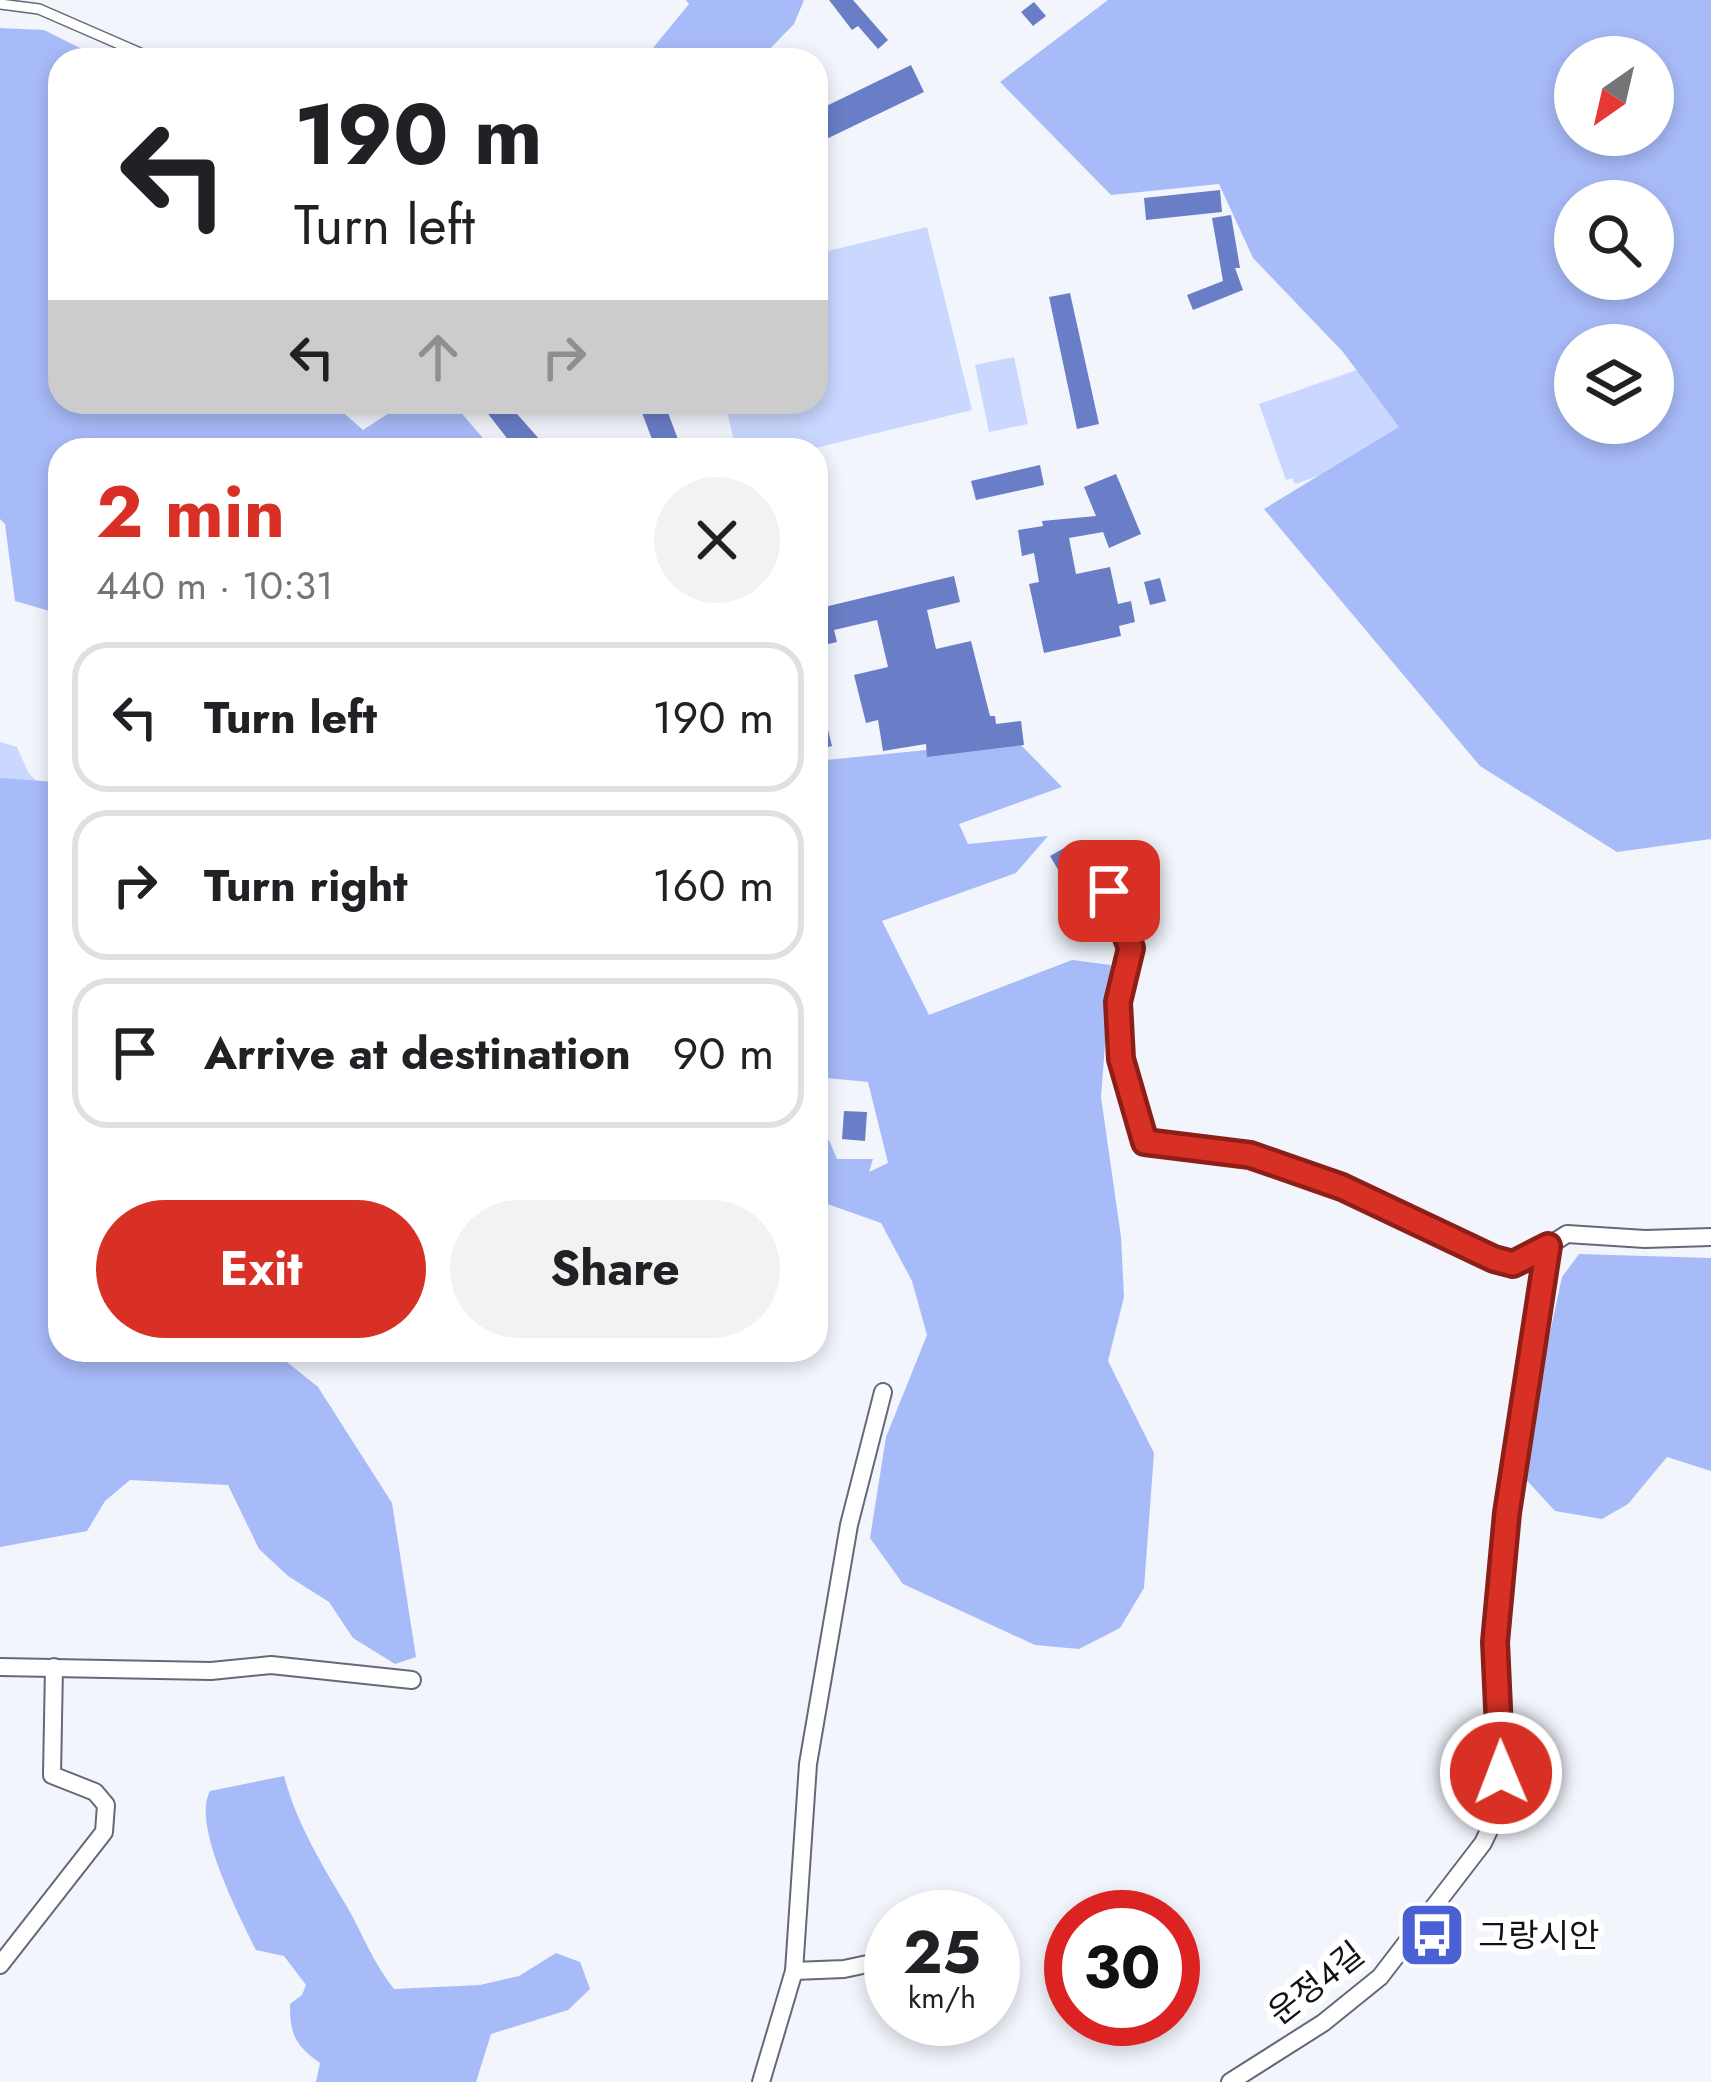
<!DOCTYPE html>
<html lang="en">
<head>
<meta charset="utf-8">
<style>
  :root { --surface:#fff; --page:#f2f2f2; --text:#202124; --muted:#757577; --line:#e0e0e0; --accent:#d93025 }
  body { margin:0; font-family:Jost,"Noto Sans KR",sans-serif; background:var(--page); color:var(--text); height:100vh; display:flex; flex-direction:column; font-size:45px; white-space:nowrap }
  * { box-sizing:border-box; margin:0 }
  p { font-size:39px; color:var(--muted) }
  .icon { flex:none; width:66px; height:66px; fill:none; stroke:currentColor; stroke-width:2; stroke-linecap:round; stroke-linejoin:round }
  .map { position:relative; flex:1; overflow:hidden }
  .drawer { position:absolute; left:48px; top:438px; width:780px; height:924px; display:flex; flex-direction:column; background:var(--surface); border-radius:36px; box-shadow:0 6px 18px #0003 }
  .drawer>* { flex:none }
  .guide { position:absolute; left:48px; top:48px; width:780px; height:366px; border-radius:36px; box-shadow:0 6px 18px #0003; background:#fff; color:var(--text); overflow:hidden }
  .needle { width:78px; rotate:214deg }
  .buttons { position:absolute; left:1554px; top:36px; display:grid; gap:24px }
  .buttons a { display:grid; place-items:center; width:120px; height:120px; border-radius:50%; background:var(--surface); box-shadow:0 6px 18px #0003; font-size:60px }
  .speed { position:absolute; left:864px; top:1890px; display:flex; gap:24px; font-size:60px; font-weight:700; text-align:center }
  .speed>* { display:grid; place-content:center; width:156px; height:156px; border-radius:50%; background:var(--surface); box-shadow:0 6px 18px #0003; line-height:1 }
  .speed small { font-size:30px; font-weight:400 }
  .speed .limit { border:18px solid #d22; background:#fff; color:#111 }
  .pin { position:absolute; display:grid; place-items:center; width:102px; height:102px; color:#fff; margin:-51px; border-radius:24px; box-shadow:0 6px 18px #0006 }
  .me { position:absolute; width:132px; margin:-66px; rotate:359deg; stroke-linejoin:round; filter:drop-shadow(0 0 9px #0008) }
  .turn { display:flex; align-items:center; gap:42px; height:252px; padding:0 48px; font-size:54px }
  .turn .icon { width:156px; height:156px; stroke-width:2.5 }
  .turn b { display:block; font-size:84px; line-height:102px }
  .lanes { display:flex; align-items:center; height:114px; padding:0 48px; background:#0003; justify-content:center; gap:60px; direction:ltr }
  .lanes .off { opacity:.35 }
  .round { display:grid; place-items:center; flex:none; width:126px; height:126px; border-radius:63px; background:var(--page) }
  .overview { display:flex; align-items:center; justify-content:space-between; height:204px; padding:0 48px }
  h1 { font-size:72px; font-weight:700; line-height:90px; color:var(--accent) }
  .primary-button { display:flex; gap:24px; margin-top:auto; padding:24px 48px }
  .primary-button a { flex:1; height:138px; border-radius:72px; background:var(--accent); color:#fff; font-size:48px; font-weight:700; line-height:138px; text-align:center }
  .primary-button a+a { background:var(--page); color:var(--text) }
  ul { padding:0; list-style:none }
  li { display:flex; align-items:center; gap:36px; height:150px; margin:0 24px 18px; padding:0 24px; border:6px solid var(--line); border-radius:36px }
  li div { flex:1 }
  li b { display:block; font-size:45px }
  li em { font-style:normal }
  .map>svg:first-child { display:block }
  .green { fill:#cad7ff }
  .forest { fill:#a8bbf9; fill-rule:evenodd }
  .building { fill:#6a7ec7 }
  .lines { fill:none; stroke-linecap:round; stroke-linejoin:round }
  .service-casing { stroke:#646979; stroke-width:12 }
  .minor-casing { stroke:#646979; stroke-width:20 }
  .service { stroke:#fff; stroke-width:9 }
  .minor { stroke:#fff; stroke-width:16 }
  .route-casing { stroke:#8d1f18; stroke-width:30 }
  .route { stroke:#d93025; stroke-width:21 }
  .labels { text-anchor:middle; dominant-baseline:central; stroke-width:12; stroke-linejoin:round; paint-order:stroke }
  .poi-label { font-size:33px; fill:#101217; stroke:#fff; text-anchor:start }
  .street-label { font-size:33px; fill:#101217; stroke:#fff }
</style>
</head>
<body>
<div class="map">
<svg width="1711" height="2082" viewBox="0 0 1711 2082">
  <rect width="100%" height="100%" fill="#f2f5fc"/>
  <g class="green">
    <polygon points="927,227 972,410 807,450 736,450 725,402 816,402 816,254"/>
    <polygon points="1411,351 1440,434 1295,484 1292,478 1286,480 1259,404"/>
    <polygon points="1014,357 1028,424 989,432 975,365"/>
    <polygon points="0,742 17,747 28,772 44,790 0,850"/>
  </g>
  <g class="forest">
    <polygon points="686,0 804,0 794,24 759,60 643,60 689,4"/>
    <path d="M1108 0H1711V839L1617 852 1480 766 1264 509 1399 427 1343 352 1253 258 1219 184 1111 195 1000 82ZM1653 57V135H1575V57ZM1653 201V279H1575V201ZM1653 345V423H1575V345Z"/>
    <polygon points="0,28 44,30 104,60 60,60 60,402 331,402 363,430 406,402 452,402 493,450 60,450 60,614 15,601 5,524 0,519"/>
    <polygon points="60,710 60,1350 272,1350 318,1387 392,1503 416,1657 395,1664 353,1638 329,1602 288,1576 259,1549 228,1485 130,1480 105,1501 87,1531 0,1547 0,778 57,782 55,714"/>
    <polygon points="1017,741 1062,787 959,824 968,844 1048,836 1016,873 882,921 929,1015 1072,960 1111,965 1101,1097 1121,1237 1124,1297 1108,1361 1154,1453 1144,1588 1120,1628 1079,1649 1035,1645 903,1584 870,1538 886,1437 927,1335 912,1281 881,1223 816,1200 816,1141 829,1140 837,1159 873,1159 869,1172 888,1163 868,1082 816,1077 816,761"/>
    <polygon points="1579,1254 1711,1258 1711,1471 1667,1457 1628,1504 1602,1519 1555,1511 1520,1473 1562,1277"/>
    <path d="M284 1776C297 1824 321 1863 346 1905 363 1934 373 1963 394 1989L480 1985 519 1976 556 1953 580 1962 590 1989 568 2010 491 2034 476 2082H316L320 2063C295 2045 290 2035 290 2004L302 1995 306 1985 284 1956 256 1950C240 1917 191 1824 210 1791Z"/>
  </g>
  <g class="building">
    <polygon points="829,0 853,0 888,40 878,49 858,26 852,30"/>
    <polygon points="1034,2 1046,16 1033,26 1021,12"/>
    <polygon points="911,65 924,92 816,144 816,111"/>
    <polygon points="1220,190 1222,212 1146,220 1144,198"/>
    <polygon points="1231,215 1240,268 1235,268 1243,290 1193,310 1187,295 1223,281 1212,218"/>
    <polygon points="1070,293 1099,424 1077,429 1049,297"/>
    <polygon points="479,402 531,402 517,414 549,450 516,450"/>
    <polygon points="638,402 664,402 682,450 656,450"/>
    <polygon points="1040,465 1044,485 976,500 971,481"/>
    <polygon points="1116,474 1141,534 1109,548 1103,532 1069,538 1076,574 1110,567 1118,604 1131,601 1135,622 1119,626 1121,636 1044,653 1029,584 1039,582 1034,553 1022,556 1018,530 1043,526 1042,521 1096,516 1084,487"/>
    <polygon points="954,576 960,602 927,610 936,649 971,641 990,716 995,716 996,724 1021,721 1024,745 927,757 926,744 883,751 878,720 866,723 854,675 888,667 877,620 834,630 837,642 816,647 816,609"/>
    <polygon points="1160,578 1166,601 1150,605 1144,582"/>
    <polygon points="822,705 832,746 816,750 816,706"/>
    <polygon points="1071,844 1102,899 1082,910 1050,856"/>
    <polygon points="844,1111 867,1112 865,1141 842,1139"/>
  </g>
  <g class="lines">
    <g class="service-casing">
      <g id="service">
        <polyline points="0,4 39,9 156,60"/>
        <polyline points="1109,891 1131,948 1118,1002 1121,1059 1145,1142 1250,1155 1342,1187 1494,1259 1513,1264 1548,1246"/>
      </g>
    </g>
    <g class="minor-casing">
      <g id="minor">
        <polyline points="0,1667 211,1671 271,1665 412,1680"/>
        <polyline points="0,1965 104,1832 106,1805 95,1792 52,1775 54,1667"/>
        <polyline points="794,1971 844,1969 891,1959"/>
        <polyline points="761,2082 794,1971 808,1764 849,1525 883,1392"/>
        <polyline points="1230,2082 1323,2023 1380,1977 1483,1843 1500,1807 1501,1739 1495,1642 1507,1513 1548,1246 1567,1234 1645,1239 1711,1237"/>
      </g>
    </g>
    <use href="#service" class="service"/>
    <use href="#minor" class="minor"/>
  </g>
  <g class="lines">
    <g class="route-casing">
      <polyline id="route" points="1109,891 1131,948 1118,1002 1121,1059 1145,1142 1250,1155 1342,1187 1494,1259 1513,1264 1548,1246 1507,1513 1495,1642 1501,1773"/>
    </g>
    <use href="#route" class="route"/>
  </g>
  <defs>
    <g id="bus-square" transform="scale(3.45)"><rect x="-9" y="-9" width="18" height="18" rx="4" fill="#4b60d5" stroke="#fff"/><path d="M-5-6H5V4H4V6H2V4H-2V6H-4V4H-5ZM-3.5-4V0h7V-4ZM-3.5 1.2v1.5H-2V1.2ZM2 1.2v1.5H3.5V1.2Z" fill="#fff"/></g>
  </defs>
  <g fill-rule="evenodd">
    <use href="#bus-square" x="1432" y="1935"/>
  </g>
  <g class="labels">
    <g class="poi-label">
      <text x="1478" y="1935">그랑시안</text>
    </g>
    <g class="street-label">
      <text transform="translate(1316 1983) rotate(-38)">운정4길</text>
    </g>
  </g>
</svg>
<div class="buttons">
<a><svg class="needle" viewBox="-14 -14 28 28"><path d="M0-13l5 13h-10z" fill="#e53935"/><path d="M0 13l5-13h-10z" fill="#757577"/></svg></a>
<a><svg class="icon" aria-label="search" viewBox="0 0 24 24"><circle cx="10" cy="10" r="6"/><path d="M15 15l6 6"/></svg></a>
<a><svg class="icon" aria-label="layers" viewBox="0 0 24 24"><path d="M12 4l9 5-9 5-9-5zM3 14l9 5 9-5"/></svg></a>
</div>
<div class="speed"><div>25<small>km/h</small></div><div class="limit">30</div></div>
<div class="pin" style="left:1109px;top:891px;background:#d93025"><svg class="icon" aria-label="arrive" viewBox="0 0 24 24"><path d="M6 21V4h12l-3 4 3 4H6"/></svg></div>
<svg class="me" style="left:1501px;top:1773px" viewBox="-20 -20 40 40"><circle r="17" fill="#d93025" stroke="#fff" stroke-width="3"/><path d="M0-11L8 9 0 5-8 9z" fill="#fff"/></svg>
<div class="guide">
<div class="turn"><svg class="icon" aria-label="left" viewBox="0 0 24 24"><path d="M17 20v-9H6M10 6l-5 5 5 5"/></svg><div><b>190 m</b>Turn left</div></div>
<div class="lanes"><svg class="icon" aria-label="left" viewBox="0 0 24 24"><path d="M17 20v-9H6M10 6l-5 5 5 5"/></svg><svg class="icon off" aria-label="ahead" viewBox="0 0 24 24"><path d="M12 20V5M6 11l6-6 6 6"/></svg><svg class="icon off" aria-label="right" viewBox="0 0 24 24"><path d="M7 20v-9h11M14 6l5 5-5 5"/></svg></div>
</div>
<section class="drawer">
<div class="overview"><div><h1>2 min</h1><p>440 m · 10:31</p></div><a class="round"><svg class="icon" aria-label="close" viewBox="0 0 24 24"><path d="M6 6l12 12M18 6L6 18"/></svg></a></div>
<ul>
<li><svg class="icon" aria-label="left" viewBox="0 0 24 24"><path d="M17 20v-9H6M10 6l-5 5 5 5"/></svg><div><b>Turn left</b></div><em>190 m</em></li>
<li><svg class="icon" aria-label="right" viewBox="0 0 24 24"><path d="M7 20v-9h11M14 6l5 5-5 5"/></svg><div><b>Turn right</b></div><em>160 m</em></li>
<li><svg class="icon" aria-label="arrive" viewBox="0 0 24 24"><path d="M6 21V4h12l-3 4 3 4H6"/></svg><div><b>Arrive at destination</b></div><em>90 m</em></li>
</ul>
<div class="primary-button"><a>Exit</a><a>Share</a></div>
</section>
</div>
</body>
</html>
